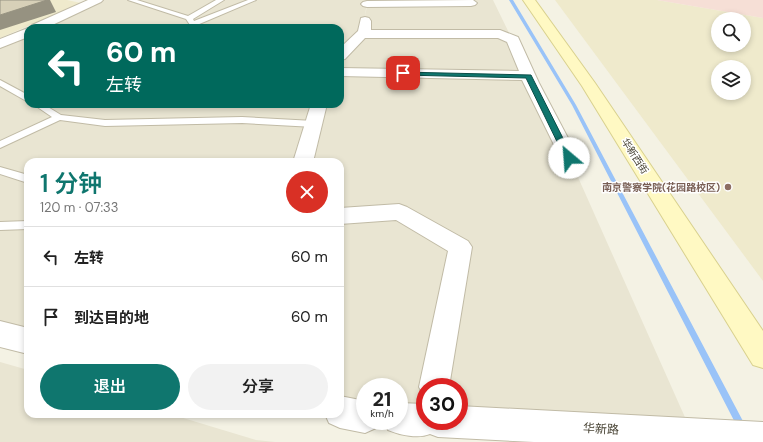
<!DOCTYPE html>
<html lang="zh">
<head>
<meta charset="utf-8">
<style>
  :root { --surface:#fff; --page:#f2f2f2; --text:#222; --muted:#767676; --line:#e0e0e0; --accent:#0f766e }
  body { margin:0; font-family:"DM Sans","Noto Sans SC",sans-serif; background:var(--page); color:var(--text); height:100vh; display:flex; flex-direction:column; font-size:15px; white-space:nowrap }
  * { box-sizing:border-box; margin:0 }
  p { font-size:13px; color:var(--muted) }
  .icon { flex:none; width:22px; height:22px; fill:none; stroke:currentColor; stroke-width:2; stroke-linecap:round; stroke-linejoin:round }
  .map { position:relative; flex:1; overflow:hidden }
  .panel { position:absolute; left:24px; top:158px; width:320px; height:260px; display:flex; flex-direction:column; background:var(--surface); border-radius:12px; box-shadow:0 2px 6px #0003 }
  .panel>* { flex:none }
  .guide { position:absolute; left:24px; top:24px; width:320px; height:84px; border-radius:12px; box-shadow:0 2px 6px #0003; background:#00695c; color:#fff; overflow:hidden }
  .fabs { position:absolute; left:711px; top:12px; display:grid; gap:8px }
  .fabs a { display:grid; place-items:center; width:40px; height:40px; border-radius:50%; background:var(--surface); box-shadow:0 2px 6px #0003; font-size:20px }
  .speed { position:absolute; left:356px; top:378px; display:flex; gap:8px; font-size:20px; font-weight:700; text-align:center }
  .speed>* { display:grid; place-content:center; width:52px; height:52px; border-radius:50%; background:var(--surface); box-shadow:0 2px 6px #0003; line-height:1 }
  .speed small { font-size:10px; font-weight:400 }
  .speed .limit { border:6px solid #d22; background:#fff; color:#111 }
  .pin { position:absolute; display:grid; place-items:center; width:34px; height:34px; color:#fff; margin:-17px; border-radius:8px; box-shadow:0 2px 6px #0006 }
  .me { position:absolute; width:44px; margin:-22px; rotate:333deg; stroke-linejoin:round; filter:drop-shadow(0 0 3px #0008) }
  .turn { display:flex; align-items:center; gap:14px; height:84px; padding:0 16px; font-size:18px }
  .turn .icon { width:52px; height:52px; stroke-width:2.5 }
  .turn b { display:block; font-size:28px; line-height:34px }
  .round { display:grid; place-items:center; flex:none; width:42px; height:42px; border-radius:21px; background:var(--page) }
  .overview { display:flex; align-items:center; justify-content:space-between; height:68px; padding:0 16px }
  h1 { font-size:24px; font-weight:600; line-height:30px; color:var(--accent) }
  .cta { display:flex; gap:8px; margin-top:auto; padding:8px 16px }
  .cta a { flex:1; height:46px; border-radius:24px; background:var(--accent); color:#fff; font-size:16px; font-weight:600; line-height:46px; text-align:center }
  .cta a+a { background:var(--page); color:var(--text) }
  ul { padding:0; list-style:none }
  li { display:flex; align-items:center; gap:12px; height:60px; padding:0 16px; border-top:1px solid var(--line) }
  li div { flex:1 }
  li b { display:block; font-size:15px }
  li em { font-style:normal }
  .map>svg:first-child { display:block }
  .residential { fill:#e9e5d2 }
  .education { fill:#efeacc; fill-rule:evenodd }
  .medical { fill:#f6dfd6 }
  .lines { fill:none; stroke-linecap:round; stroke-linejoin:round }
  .stream { fill:#99c3f8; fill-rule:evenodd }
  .lane-casing { stroke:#c1bba6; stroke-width:2 }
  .street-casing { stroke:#c1bba6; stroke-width:2 }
  .secondary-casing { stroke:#d9d18e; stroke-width:2 }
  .lane { fill:#fff; fill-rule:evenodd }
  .street { fill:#fff; fill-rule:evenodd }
  .secondary { fill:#fff9c3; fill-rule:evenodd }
  .shaded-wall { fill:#969281 }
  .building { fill:#d7d0b8; stroke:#969281 }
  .route { fill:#0f766e; stroke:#0a4d48 }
  .education-dot { fill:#8d6e63; stroke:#fff; stroke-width:1.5 }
  .labels { text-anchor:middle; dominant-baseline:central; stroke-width:3; stroke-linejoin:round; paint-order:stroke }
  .street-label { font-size:10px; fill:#474233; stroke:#fff }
  .education-label { font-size:10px; font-weight:bold; fill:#785e54; stroke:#fff; text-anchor:end }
  .near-street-label { font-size:12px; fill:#474233; stroke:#fff }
</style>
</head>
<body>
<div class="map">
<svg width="763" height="442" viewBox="0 0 763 442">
  <rect width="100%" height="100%" fill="#f4f2e4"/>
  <g class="residential">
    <polygon points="97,0 367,0 365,17 368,0 493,0 569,157 692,433 459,421 459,387 425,387 425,420 399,416 399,387 365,387 365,410 340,405 340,162 28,162 28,341 0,334 0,44 28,31 28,104 340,104 340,28 36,28"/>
    <polygon points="0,362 28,370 28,414 170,414 256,440 275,442 0,442"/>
  </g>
  <g class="education">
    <polygon points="3,0 67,0 81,3 0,38 0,1"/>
    <path d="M555 0H657L763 18V281ZM718 19H744V45H718ZM718 67H744V93H718Z"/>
  </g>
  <polygon class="medical" points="657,0 763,0 763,18"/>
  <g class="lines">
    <polygon class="stream" points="509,0 513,0 576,105 754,442 745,442 572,105"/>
    <g class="lane-casing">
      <g id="lane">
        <polygon points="128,0 137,0 188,16 216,0 224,0 193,19 194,21 248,0 256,0 197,25 198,28 192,28 186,19"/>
        <polygon points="228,26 243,26 246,28 225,28"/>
        <polygon points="0,80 28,95 28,102 0,86"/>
        <polygon points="33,104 43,104 61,115 105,120 242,117 314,121 319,124 314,127 242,123 105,126 60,120 0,148 0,141 52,117"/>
        <polygon points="0,167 28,175 28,183 0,174"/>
        <polygon points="28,221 28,229 0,230 0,222"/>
      </g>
    </g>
    <g class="street-casing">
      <g id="street">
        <polygon points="88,0 103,0 101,2 46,28 30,28 32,25"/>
        <polygon points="473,0 477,3 475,5 471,6 367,7 363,6 361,4 363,2 367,1"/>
        <polygon points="365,17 369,18 371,21 371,30 500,30 518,37 539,83 578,157 576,161 569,163 562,161 522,80 340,76 340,68 519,71 507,42 498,38 365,38 345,59 340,60 340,48 358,31 361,18"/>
        <polygon points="28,28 28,37 0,48 0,39"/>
        <polygon points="311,104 327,104 313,162 293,162"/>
        <polygon points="399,204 407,207 468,241 472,247 449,387 425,387 425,398 419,387 448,251 396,220 340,224 340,208"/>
        <polygon points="0,321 28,328 28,354 0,347"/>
        <polygon points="340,396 365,401 365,421 379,421 376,428 365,433 340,428 329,423 325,414 340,414"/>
        <path d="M399 403 425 404V421H459V406L763 422V442H534L438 437 430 434C418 439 400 435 388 430L384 421H399Z"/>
      </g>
    </g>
    <g class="secondary-casing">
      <polygon id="secondary" points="523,0 535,0 595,83 763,331 763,368 753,365 582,86"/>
    </g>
    <use href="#lane" class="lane"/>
    <use href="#street" class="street"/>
    <use href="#secondary" class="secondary"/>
  </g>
  <polygon class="shaded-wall" points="44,0 50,0 56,12 0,30 0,15"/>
  <polygon class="building" points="0,0 47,0 0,15"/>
  <polygon class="route" points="401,72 531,75 573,158 569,160 565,158 526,78 403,75 400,73"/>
  <circle class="education-dot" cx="728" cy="187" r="4"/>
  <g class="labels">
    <g class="street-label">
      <text transform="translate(635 156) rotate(57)">华新西街</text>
    </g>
    <g class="education-label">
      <text x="720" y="187">南京警察学院(花园路校区)</text>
    </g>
    <g class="near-street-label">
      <text transform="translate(601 429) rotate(3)">华新路</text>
    </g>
  </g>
</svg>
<div class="fabs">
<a><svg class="icon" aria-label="search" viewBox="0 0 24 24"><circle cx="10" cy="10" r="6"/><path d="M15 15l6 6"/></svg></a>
<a><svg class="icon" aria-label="layers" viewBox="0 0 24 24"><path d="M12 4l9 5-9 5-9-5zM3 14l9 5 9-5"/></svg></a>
</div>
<div class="speed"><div>21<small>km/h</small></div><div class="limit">30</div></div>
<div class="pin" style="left:403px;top:73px;background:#d93025"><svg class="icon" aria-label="arrive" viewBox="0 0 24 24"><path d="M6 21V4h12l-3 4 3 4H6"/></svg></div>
<svg class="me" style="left:569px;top:158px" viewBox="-20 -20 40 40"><circle r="19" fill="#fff"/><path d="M0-13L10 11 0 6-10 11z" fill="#0f766e"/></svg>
<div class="guide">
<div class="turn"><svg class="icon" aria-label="left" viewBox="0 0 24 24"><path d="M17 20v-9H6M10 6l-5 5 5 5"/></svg><div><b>60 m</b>左转</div></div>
</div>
<section class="panel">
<div class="overview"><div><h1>1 分钟</h1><p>120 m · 07:33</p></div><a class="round" style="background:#d93025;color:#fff"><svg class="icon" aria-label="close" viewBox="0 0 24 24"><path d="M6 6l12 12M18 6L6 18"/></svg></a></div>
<ul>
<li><svg class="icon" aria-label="left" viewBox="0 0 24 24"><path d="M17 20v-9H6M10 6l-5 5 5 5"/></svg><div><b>左转</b></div><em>60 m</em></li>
<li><svg class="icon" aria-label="arrive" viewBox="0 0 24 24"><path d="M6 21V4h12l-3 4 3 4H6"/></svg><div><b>到达目的地</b></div><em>60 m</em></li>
</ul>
<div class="cta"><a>退出</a><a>分享</a></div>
</section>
</div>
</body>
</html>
